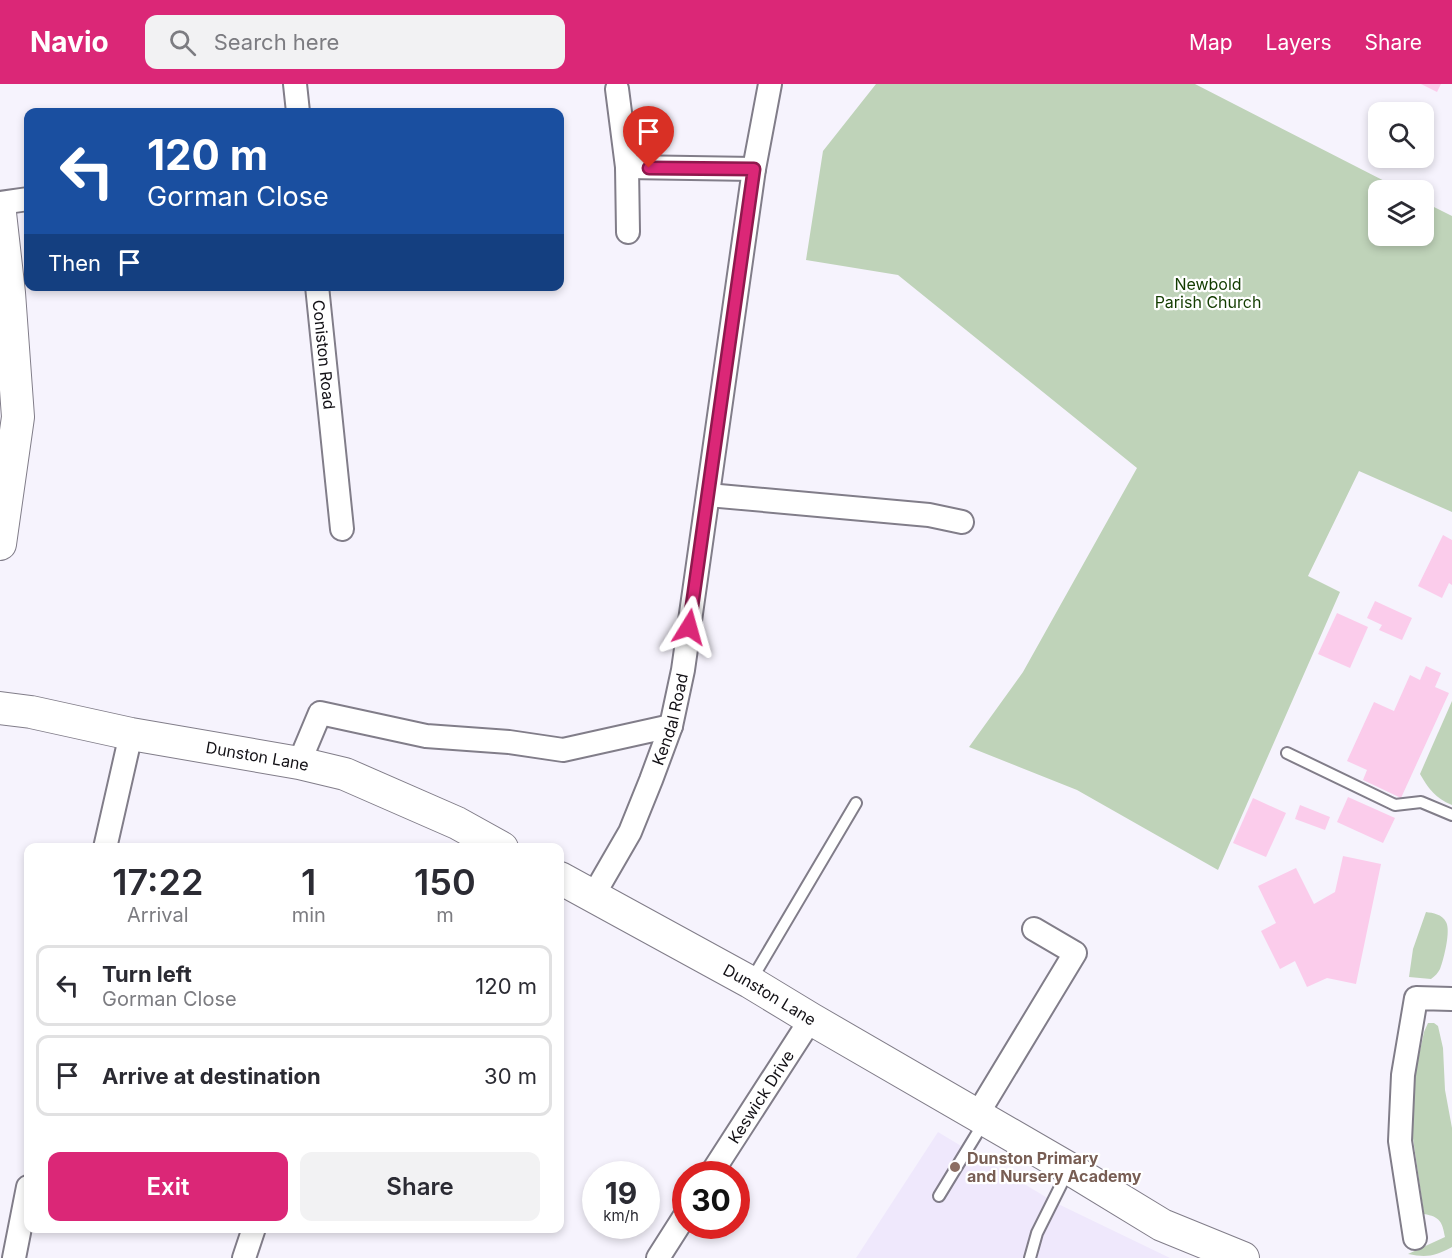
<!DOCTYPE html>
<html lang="en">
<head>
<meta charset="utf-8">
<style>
  :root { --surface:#fff; --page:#f2f2f3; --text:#2b2b33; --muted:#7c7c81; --line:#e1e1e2; --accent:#db2777 }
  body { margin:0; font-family:Inter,sans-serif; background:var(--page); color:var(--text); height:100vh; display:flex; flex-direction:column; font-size:22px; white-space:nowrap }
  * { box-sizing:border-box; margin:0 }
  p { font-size:20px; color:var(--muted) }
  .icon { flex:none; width:33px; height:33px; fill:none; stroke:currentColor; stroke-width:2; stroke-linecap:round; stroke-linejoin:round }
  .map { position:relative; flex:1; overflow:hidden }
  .sheet { position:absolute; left:24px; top:759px; width:540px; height:390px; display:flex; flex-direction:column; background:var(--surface); border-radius:12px; box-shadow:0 3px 9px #0003 }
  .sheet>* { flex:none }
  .top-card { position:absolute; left:24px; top:24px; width:540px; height:183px; border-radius:12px; box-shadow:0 3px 9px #0003; background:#1a4fa0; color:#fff; overflow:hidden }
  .fabs { position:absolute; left:1368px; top:18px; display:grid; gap:12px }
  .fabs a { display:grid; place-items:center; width:66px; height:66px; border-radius:12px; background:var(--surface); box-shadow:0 3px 9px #0003; font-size:30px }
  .speed { position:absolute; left:582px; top:1077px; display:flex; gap:12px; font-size:30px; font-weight:700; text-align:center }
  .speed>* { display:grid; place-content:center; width:78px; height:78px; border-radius:50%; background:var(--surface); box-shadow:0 3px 9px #0003; line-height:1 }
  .speed small { font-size:15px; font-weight:400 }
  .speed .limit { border:9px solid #d22; background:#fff; color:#111 }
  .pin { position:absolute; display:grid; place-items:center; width:51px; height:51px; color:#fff; margin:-62px -26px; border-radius:50% 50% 50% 0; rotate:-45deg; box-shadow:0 0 6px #0007 }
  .pin .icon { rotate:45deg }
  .me { position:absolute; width:66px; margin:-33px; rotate:8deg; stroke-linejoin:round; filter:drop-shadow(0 0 4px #0008) }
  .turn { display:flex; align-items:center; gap:21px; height:126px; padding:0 24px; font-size:27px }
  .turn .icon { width:78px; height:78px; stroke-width:2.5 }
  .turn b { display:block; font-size:42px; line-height:51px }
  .then { display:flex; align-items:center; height:57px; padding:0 24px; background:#0003; gap:12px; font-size:22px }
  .eta { display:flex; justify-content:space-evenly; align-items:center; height:102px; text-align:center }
  .eta b { font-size:36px; font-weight:600; line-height:42px }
  .cta { display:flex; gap:12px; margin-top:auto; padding:12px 24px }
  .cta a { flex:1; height:69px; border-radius:12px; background:var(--accent); color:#fff; font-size:24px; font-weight:600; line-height:69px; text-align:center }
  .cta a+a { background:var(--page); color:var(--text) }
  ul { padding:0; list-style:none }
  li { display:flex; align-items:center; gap:18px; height:81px; margin:0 12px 9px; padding:0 12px; border:3px solid var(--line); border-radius:12px }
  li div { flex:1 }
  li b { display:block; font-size:22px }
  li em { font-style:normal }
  header { display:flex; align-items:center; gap:36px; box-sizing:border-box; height:84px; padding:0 30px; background:var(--accent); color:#fff }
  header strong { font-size:28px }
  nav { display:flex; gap:33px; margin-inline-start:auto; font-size:21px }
  .search { width:420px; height:54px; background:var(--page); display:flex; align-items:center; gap:15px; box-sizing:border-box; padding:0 21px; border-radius:12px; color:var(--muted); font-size:22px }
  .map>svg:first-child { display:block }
  .built { fill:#efe8fc }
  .green { fill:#bfd3b9 }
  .building { fill:#fbcceb }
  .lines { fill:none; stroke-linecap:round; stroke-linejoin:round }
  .lane-casing { stroke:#817d89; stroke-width:14 }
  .street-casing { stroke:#817d89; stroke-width:26 }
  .secondary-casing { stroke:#817d89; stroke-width:34 }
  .lane { stroke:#fff; stroke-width:10 }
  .street { stroke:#fff; stroke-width:22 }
  .secondary { stroke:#fff; stroke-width:32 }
  .route-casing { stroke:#8e194d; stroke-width:15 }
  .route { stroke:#db2777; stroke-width:10 }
  .education-dot { fill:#8d6e63; stroke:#fff; stroke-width:2 }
  .labels { text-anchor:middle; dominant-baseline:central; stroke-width:4.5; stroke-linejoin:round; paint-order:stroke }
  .park-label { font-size:16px; fill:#133c00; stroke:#fff }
  .street-label { font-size:16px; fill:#121015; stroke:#fff }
  .education-label { font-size:16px; font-weight:bold; fill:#785e54; stroke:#fff; text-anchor:start }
</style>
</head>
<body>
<header>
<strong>Navio</strong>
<div class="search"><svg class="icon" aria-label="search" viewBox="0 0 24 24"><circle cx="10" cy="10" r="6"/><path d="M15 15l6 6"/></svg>Search here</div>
<nav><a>Map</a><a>Layers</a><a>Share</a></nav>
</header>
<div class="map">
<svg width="1452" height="1174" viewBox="0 0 1452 1174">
  <rect width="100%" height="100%" fill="#f6f3fd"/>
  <polygon class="built" points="938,1048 1054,1118 1170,1174 856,1174"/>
  <g class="green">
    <polygon points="876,0 1195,0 1402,106 1378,106 1378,152 1424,152 1424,118 1452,132 1452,428 1359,387 1308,492 1340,508 1218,786 1077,706 969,663 1023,588 1137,384 898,191 806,176 823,67"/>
    <path d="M1452 617V721C1436 715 1428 704 1420 690Z"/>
    <path d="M1426 828C1433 829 1442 830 1446 838 1451 846 1444 875 1440 885 1438 889 1435 892 1431 895L1409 893 1413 865Z"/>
    <path d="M1428 939H1434L1438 942 1443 964 1445 1006 1452 1044V1163C1435 1172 1427 1174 1408 1170L1445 1153C1442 1137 1440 1133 1424 1130L1411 1041 1414 995 1424 948Z"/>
  </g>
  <g class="building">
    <polygon points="1421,0 1441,0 1437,8"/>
    <polygon points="1443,451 1452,456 1452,501 1449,499 1442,514 1418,502"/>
    <polygon points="1375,517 1412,534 1402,556 1379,546 1382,541 1367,534"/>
    <polygon points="1337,529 1368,543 1350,584 1318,570"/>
    <polygon points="1426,582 1441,589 1435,603 1449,609 1401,714 1363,696 1367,686 1347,677 1374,618 1394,627 1410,591 1420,596"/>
    <polygon points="1348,713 1395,734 1383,759 1337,738"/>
    <polygon points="1253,714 1286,729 1266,773 1233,759"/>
    <polygon points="1300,721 1330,733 1325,746 1295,735"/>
    <polygon points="1343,772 1381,780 1356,900 1327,894 1307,903 1295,877 1280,885 1261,847 1276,839 1258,802 1296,784 1314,820 1335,808"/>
  </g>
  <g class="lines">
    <g class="lane-casing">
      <g id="lane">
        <polyline points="1287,669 1395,721 1421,718 1452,731"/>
        <polyline points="752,895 856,719"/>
        <polyline points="939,1112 984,1038"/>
        <polyline points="1030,1174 1037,1149 1068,1087"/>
      </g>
    </g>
    <g class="street-casing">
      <g id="street">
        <polyline points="295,0 298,28"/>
        <polyline points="617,5 627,83 628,148"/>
        <polyline points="627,83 754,85"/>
        <polyline points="0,119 28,115"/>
        <path id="s1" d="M317 202 342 445"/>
        <polyline points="708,411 929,431 962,438"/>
        <polyline points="299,679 320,629 426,652 509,658 563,666 671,642"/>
        <polyline points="105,764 131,650"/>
        <path id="s2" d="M593 812 630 748 651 696 671 642 683 586 754 85 770 0"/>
        <polyline points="977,1031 1075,869 1034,845"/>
        <path id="s3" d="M711 1090 811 935"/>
        <polyline points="1415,1154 1400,1057 1403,991 1416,914 1452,915"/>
        <polyline points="14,1174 28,1103"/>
        <polyline points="244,1174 254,1144"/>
        <polyline points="658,1174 686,1130"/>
      </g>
    </g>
    <g class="secondary-casing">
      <g id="secondary">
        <polyline points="0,129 9,209 18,333 0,460"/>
        <path id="s4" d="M0 624 31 628 131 650 299 679 345 690 457 739 502 764"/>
        <path id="s5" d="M560 794 750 898 811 935 1070 1085 1162 1141 1243 1174"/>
      </g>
    </g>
    <use href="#lane" class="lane"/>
    <use href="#street" class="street"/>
    <use href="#secondary" class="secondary"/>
  </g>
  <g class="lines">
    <g class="route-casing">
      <polyline id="route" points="649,84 754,85 689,543"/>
    </g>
    <use href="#route" class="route"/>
  </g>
  <circle class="education-dot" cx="955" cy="1083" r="6"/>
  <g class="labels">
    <g class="park-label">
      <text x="1208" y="200">Newbold<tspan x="1208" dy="18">Parish Church</tspan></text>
    </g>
    <g class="street-label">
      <text stroke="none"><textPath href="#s1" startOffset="69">Coniston Road</textPath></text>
      <text stroke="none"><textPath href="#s2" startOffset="194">Kendal Road</textPath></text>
      <text stroke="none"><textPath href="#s4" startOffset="262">Dunston Lane</textPath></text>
      <text stroke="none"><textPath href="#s5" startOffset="240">Dunston Lane</textPath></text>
      <text stroke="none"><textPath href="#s3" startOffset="92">Keswick Drive</textPath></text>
    </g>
    <g class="education-label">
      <text x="967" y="1074">Dunston Primary<tspan x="967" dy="18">and Nursery Academy</tspan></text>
    </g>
  </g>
</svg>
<div class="fabs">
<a><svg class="icon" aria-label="search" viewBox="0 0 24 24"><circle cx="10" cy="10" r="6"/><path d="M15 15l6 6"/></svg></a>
<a><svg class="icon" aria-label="layers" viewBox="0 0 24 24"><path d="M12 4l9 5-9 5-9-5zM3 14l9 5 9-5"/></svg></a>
</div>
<div class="speed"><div>19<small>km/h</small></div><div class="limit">30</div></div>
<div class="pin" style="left:649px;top:84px;background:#d93025"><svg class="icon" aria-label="arrive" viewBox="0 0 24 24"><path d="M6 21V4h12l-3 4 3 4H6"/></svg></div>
<svg class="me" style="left:689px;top:543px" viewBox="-20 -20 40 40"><path d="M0-17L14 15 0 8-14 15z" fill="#db2777" stroke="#fff" stroke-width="4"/></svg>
<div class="top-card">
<div class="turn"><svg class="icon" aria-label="left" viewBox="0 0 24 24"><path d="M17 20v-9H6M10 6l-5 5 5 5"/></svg><div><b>120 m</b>Gorman Close</div></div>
<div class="then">Then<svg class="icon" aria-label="arrive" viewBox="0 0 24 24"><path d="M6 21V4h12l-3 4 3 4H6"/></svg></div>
</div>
<section class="sheet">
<div class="eta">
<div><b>17:22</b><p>Arrival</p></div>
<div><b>1</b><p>min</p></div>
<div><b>150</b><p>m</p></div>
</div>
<ul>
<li><svg class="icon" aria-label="left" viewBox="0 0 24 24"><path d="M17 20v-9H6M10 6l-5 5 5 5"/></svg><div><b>Turn left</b><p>Gorman Close</p></div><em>120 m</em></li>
<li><svg class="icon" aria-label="arrive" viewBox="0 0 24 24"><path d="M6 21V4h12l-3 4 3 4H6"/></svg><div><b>Arrive at destination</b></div><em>30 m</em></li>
</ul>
<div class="cta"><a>Exit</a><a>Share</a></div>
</section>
</div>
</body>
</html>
